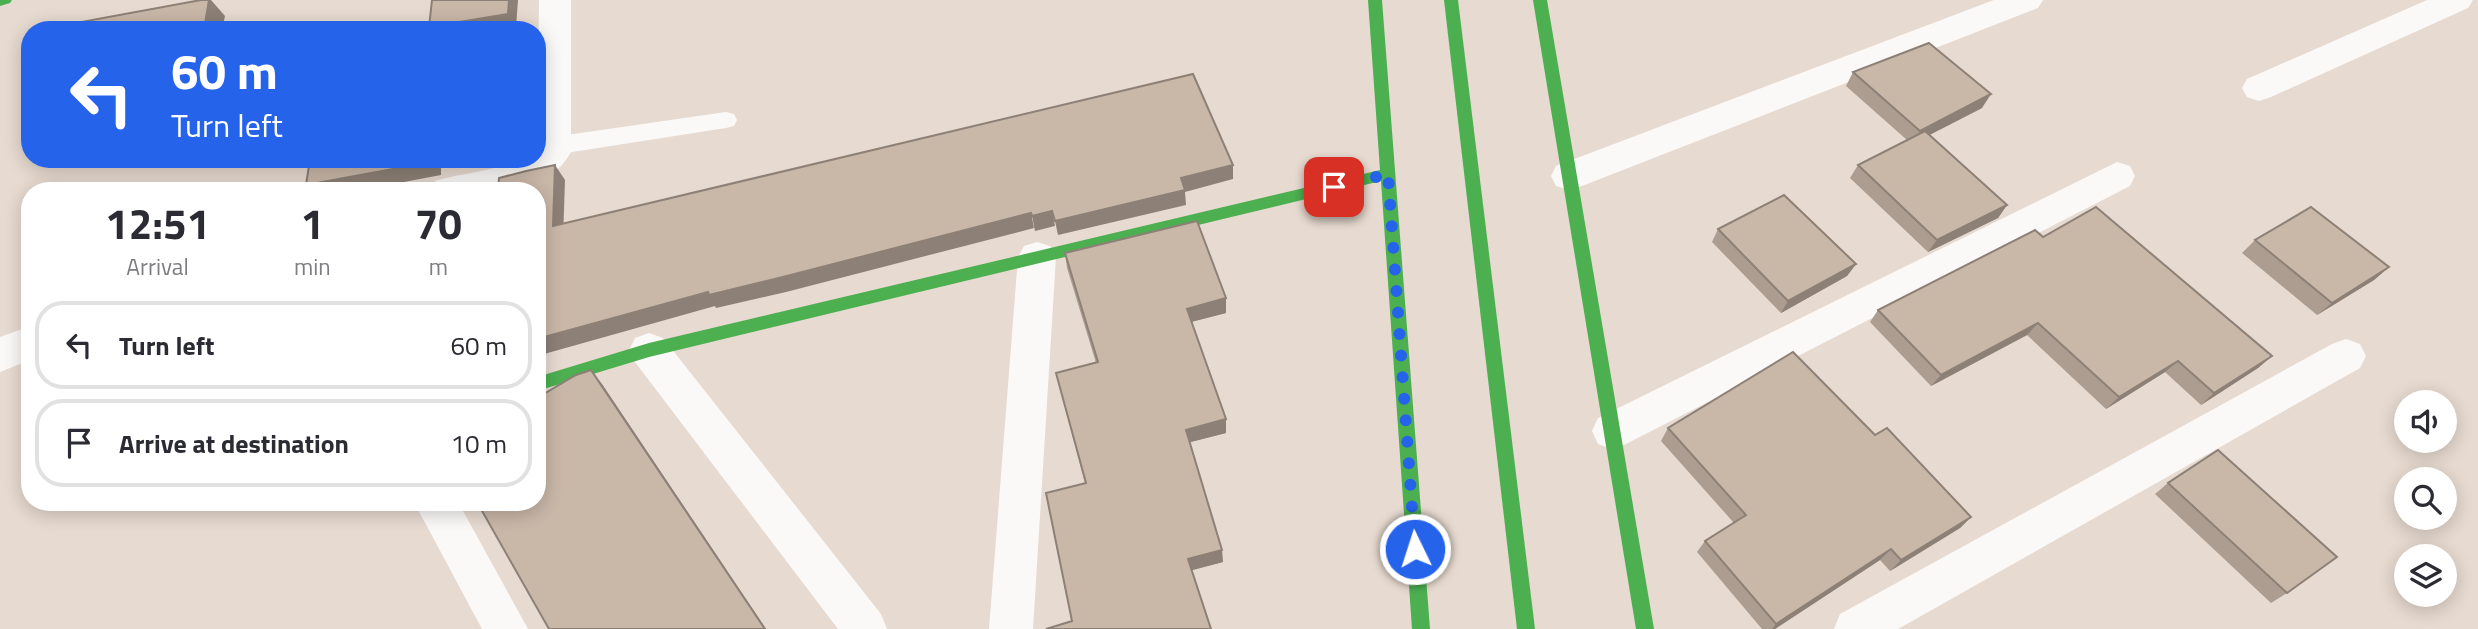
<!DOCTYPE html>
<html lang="en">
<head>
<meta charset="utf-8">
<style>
  :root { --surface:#fff; --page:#f2f2f3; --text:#2b2b33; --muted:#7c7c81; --line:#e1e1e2 }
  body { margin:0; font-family:"Titillium Web",sans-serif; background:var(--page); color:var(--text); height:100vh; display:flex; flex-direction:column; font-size:26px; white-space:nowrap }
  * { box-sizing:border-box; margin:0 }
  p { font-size:23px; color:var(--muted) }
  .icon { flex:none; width:38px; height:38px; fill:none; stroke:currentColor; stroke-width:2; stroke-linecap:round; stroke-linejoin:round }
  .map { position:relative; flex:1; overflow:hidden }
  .drawer { position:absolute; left:21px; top:182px; width:525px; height:329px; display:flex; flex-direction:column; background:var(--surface); border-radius:28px; box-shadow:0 4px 18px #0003 }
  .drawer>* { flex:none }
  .top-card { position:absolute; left:21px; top:21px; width:525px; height:147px; border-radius:28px; box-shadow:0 4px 18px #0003; background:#2563eb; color:#fff; overflow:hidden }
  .fabs { position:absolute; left:2394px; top:390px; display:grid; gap:14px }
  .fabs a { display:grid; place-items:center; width:63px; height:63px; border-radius:50%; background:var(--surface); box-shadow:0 4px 18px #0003; font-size:35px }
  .pin { position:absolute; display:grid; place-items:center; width:60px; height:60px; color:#fff; margin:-30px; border-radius:14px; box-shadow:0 4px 10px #0006 }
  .me { position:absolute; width:77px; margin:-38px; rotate:356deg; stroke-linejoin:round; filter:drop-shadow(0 0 5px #0008) }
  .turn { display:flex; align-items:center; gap:24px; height:147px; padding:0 35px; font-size:32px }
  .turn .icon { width:91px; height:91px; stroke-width:2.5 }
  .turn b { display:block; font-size:49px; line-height:60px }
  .eta { display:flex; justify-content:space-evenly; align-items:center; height:119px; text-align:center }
  .eta b { font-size:42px; font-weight:700; line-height:49px }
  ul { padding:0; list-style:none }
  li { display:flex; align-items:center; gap:21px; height:88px; margin:0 14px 10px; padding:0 21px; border:4px solid var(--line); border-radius:28px }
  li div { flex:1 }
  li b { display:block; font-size:26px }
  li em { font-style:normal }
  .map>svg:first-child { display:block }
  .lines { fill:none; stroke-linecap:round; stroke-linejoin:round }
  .lane { fill:#fbf9f8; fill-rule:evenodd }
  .street { fill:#fbf9f8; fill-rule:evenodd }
  .fast { fill:#4caf50; fill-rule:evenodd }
  .wall { fill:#ad9d90 }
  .shaded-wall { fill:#8d8076 }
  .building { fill:#c9b7a8; stroke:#8d8076; stroke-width:2 }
  .route { stroke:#2563eb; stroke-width:12; stroke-dasharray:0 21.6 }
</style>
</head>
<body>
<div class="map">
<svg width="2478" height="629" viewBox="0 0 2478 629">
  <rect width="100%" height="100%" fill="#e7dad0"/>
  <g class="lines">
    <polygon class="lane" points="726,112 734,114 737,120 734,126 726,128 553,155 545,152 542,146 545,140 553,137"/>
    <g class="street">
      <path d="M539 0H571V152C543 202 479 191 430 191L435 181C455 175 475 173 495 168 510 165 522 159 537 159Z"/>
      <polygon points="1994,0 2043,0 2038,8 1582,186 1569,190 1556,186 1551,176 1556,166"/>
      <polygon points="2427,0 2473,0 2468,8 2271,97 2259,101 2247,97 2242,88 2247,79"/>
      <polygon points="2117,162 2130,166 2135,176 2130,186 1626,444 1612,449 1598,444 1592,431 1598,418"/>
      <polygon points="1037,242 1050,246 1056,257 1033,629 989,629 1018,257 1024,246"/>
      <polygon points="30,326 30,360 0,372 0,337"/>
      <polygon points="649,333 663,338 881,614 887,629 838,629 635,362 629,350 635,338"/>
      <polygon points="2346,339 2360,344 2366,356 2360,368 1898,629 1834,629 1840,614 2332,344"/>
      <polygon points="414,502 458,502 528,629 482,629"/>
    </g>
    <g class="fast">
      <polygon points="0,0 12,0 10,3 0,6"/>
      <polygon points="1368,0 1382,0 1430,629 1412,629 1381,181 649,357 537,391 537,377 649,343 1380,170"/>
      <polygon points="1444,0 1458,0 1535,629 1517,629"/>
      <polygon points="1533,0 1547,0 1654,629 1636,629"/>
    </g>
  </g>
  <g class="wall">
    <polygon points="1853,72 1982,108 1929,135 2007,205 1998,218 1928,252 1850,178 1858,165 1907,140 1846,86"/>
    <polygon points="1718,229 1856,264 1847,276 1781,313 1712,242"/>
    <polygon points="2043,237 2272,356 2258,368 2201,405 2165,372 2106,409 2027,335 1931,386 1870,322 1878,310"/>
    <polygon points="2255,240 2389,267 2374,280 2317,315 2242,253"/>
    <polygon points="1065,253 1226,313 1191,322 1226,419 1226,433 1190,442 1223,562 1192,570 1072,621 1085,483 1056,373 1096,363 1067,268"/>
    <polygon points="1668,428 1875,435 1971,517 1960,528 1890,571 1880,560 1775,629 1762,629 1697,552 1705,541 1734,523 1661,441"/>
    <polygon points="2168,483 2287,593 2271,603 2155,494"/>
  </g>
  <g class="shaded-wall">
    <polygon points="209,0 211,0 225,16 222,30 204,30"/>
    <polygon points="509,0 518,0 516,27 503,30 430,30 429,27"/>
    <polygon points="1991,94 1982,108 1912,144 1920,131"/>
    <polygon points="431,159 441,159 441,175 356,191 311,191 306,185"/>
    <polygon points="555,165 565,180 563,240 553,226"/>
    <polygon points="1233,165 1233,179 1185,192 1186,205 1058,235 1055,221 1181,178"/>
    <polygon points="2007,205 1998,218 1928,252 1937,240"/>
    <polygon points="1052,211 1055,226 1035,231 1032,216"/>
    <polygon points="1031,213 1034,228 786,292 716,308 715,306 537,356 537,339 708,292"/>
    <polygon points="1856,264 1847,276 1781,313 1788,301"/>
    <polygon points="2389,267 2374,280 2317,315 2332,303"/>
    <polygon points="1226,298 1226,313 1187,323 1187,309"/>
    <polygon points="2038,323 2027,335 1931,386 1941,375"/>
    <polygon points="2272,356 2258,368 2201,405 2214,393"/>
    <polygon points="2178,361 2165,372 2106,409 2119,397"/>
    <polygon points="591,370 602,384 766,629 765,629"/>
    <polygon points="1226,419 1226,433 1187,443 1186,430"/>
    <polygon points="1971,517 1960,528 1890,571 1901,560"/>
    <polygon points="1891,549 1880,560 1775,629 1772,629 1776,624"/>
    <polygon points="1222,550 1223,562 1189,571 1188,559"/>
  </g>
  <g class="building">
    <polygon points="201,0 209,0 204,30 79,30 81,22"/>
    <polygon points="432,0 509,0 508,14 429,27"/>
    <polygon points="1929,43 1991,94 1920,131 1853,72"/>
    <polygon points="1193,74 1233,165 1181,178 1185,190 1055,221 1052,211 1032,216 1031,213 779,278 709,295 708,292 537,339 537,191 498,191 499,178 526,171 555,165 553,226"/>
    <polygon points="1925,131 2007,205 1937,240 1858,165"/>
    <polygon points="310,159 431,159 431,162 306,185"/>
    <polygon points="1784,195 1856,264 1788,301 1718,229"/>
    <polygon points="2096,207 2272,356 2214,393 2178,361 2119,397 2038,323 1941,375 1878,310 2035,230 2043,237"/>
    <polygon points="2311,207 2389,267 2332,303 2255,240"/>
    <polygon points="1197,221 1226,298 1187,309 1226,419 1186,430 1222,550 1188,559 1211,629 1046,629 1072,621 1046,493 1086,483 1056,373 1098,362 1065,253"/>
    <polygon points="1793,352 1875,435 1887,428 1971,517 1901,560 1891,549 1776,624 1705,541 1746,515 1668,428"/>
    <polygon points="591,370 765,629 549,629 477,502 537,502 537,398 576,375"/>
    <polygon points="2218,450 2337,557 2287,593 2168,483"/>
  </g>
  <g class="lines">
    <polyline class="route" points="1334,187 1388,174 1415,549"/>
  </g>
</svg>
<div class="fabs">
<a><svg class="icon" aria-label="sound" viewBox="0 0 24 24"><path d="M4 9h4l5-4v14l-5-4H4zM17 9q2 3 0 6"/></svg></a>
<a><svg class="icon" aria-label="search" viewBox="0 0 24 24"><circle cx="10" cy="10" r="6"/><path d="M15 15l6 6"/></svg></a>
<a><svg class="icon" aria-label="layers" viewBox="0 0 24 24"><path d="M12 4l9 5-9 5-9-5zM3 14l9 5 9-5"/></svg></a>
</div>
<div class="pin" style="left:1334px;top:187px;background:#d93025"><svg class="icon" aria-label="arrive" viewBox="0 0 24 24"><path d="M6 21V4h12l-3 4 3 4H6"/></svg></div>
<svg class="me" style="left:1415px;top:549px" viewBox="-20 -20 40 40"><circle r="17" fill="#2563eb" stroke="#fff" stroke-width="3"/><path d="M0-11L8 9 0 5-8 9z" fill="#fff"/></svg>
<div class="top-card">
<div class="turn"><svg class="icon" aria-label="left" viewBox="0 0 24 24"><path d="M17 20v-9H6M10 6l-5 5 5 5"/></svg><div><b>60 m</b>Turn left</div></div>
</div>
<section class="drawer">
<div class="eta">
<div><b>12:51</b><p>Arrival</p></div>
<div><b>1</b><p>min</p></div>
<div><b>70</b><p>m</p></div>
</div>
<ul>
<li><svg class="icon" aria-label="left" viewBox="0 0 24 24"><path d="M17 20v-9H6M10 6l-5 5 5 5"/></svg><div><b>Turn left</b></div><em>60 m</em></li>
<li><svg class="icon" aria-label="arrive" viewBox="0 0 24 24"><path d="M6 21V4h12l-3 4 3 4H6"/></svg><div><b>Arrive at destination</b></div><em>10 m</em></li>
</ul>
</section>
</div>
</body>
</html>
